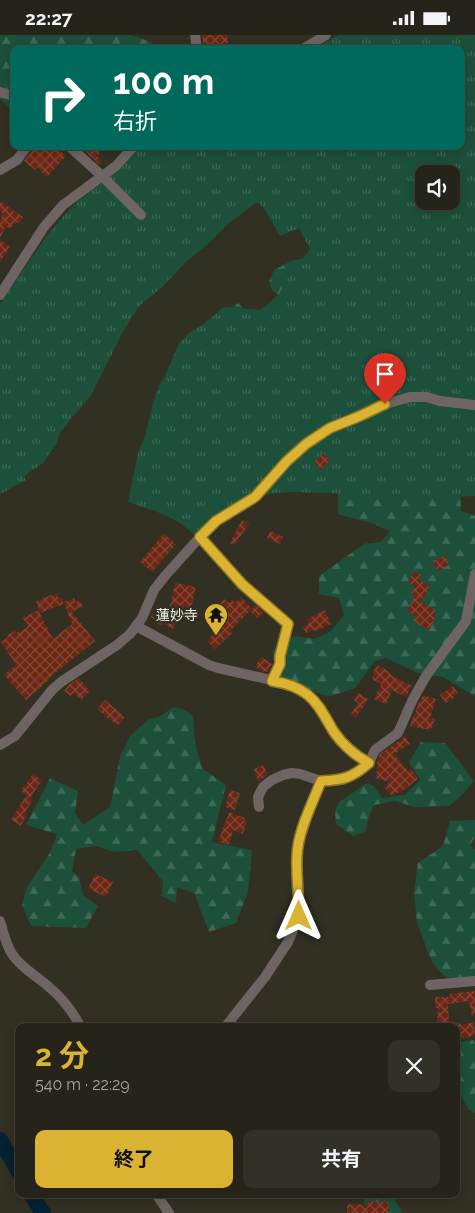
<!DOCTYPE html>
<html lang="ja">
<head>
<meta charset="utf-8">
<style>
  :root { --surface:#26241a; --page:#323027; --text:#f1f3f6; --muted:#a4a4a2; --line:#424139; --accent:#dbb333 }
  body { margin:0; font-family:Raleway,"Noto Sans JP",sans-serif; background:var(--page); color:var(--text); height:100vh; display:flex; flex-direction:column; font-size:19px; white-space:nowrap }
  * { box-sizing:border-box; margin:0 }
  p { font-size:16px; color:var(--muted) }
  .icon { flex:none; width:28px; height:28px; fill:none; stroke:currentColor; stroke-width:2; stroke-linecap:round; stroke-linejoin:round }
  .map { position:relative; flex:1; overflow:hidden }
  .drawer { position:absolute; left:15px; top:988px; width:445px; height:175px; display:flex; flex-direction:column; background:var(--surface); border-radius:10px; box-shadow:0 2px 12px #0003,0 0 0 1px var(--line) }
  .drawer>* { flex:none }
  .banner { position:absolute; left:10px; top:10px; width:455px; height:105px; border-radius:10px; box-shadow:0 2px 12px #0003,0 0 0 1px var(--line); background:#00695c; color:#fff; overflow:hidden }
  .controls { position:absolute; left:415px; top:130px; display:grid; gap:10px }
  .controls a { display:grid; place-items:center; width:45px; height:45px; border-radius:10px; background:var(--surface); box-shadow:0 2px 12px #0003,0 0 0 1px var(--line); font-size:25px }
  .pin { position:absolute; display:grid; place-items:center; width:42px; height:42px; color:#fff; margin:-51px -21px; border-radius:50% 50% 50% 0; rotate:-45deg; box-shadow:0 0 5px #0007 }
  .pin .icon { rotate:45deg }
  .me { position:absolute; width:55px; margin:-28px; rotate:0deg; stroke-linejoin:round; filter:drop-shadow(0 0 4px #0008) }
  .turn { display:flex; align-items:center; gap:18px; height:105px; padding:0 20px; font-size:22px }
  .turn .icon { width:65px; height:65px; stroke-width:2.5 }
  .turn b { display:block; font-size:35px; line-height:42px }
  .round { display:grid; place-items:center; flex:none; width:52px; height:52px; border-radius:10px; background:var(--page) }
  .headline { display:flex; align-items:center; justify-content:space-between; height:85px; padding:0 20px }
  h1 { font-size:30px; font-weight:700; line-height:38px; color:var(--accent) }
  .primary-button { display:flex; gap:10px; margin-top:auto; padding:10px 20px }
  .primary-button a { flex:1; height:58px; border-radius:10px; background:var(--accent); color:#111; font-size:20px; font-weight:700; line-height:58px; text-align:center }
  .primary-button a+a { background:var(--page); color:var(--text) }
  .status { display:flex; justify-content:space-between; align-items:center; height:35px; padding:0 25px; background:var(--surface); direction:ltr }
  .status svg { height:14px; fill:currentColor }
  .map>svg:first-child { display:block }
  .forest { fill:url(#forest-firs) }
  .park { fill:url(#park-tufts); fill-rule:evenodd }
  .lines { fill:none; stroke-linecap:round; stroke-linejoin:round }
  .river { stroke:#06212f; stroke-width:16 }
  .building { fill:url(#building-cross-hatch) }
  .minor { stroke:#6d6463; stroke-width:10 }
  .route-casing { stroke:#8e7421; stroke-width:12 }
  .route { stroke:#dbb333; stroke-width:9 }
  .labels { text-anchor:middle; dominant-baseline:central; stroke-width:5; stroke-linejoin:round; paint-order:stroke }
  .poi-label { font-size:14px; fill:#eeece3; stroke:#323022; text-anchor:end }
</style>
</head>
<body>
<div class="status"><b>22:27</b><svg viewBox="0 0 49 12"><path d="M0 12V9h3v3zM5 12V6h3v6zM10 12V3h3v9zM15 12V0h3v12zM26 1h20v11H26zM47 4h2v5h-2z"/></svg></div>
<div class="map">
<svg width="475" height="1178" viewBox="0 0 475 1178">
  <defs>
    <pattern id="forest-firs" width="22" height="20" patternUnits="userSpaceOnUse" patternTransform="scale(1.25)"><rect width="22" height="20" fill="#1c503a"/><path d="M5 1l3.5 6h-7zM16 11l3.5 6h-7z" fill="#3d6956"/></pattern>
    <pattern id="park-tufts" width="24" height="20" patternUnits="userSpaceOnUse" patternTransform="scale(1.25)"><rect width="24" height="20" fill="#1c503a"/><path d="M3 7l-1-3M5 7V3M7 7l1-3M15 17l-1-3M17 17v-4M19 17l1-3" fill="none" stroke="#3d6956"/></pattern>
    <pattern id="building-cross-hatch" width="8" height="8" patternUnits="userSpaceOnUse" patternTransform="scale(1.25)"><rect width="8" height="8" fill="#6d2613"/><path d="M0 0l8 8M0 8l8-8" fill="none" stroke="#824635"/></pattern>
  </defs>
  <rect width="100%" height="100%" fill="#323022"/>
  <g class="forest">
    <polygon points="0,0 131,0 151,7 156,14 14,14 14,77 0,64"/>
    <path d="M320 220 460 449 461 476 475 481V661L443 642 418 638 386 623 375 626 355 653 331 661 322 660 281 641 273 625V615L294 601 314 604 330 597 344 580 339 563 319 559V541L364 509 381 507 390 496 374 489 338 479V458L340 446 165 340C179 308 211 288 238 268L255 284 278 260 272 255 269 247 274 235 291 226Z"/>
    <polygon points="173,672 183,674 193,681 195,708 202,733 226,750 212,807 252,815 248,857 236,888 209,897 194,858 177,852 176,868 161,861 163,846 137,815 115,817 96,811 76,814 72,836 79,842 83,860 98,871 86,893 31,891 22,870 27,852 51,816 57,799 26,790 50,743 78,756 75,778 83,790 110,772 120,722 130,701 149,684 159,682"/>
    <polygon points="421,707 445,708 474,746 461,761 449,771 414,772 395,766 374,770 368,784 366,796 353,801 336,789 335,776 339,767 367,748 374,751 382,763 405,760 420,745 409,727"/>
    <polygon points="471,785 475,785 475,802 470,810 475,815 475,942 449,944 442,939 432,927 417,888 414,857 418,828 443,811 450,786"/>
    <polygon points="473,1005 475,1008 475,1078 468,1074 456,1050 456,1008"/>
    <polygon points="370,1159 390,1159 400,1173 402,1178 364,1178 364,1166"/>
  </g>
  <path class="park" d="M338 0H475V461L448 462 294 457 274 458 244 464 207 489 194 500C177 481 151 475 128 467L138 418 145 401 153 368 159 351 168 336 178 310 189 298 202 290 224 272 261 275 278 260 288 243 310 214 299 193 280 201 264 173 257 167 228 189 208 209 188 225 162 252 138 272 123 297 91 360 70 385 60 398 57 408 43 428 24 441 26 445 0 459V269L45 203 66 178 79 165 119 135 140 111H461V14H314ZM424 139H451V166H424Z"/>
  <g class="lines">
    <g class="river">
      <polyline points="0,1105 19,1137"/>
      <polyline points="31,1159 43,1178"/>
    </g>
  </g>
  <g class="building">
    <polygon points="202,0 227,0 228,8 214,10 215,14 204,14"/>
    <polygon points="34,111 55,111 66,121 47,142 37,132 35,135 24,126 33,115"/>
    <polygon points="80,111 105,111 97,121 102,126 99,129"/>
    <polygon points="0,166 23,182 19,188 16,187 10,194 6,191 0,203 0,185 3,178 0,176"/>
    <polygon points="0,205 10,212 0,227"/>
    <polygon points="323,418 330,426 321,435 314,427"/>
    <polygon points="242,485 249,489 234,510 230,508"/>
    <polygon points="270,496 283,502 280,509 267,503"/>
    <polygon points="164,498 176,509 152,537 140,527"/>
    <polygon points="445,521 449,530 437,536 433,526"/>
    <polygon points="414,537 421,540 419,544 429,551 427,555 428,556 421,567 435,575 434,577 436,578 434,582 435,583 429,595 413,586 416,581 407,576 415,561 411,558 415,552 408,547"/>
    <polygon points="175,548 196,552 191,574 183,572 176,583 179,584 173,594 162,588 161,590 154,586 155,585 151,582 158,571 167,576 171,568"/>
    <polygon points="57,558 59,564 62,563 64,569 40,578 36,566 43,564 43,563"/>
    <polygon points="241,562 252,574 230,596 232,598 215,614 207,606 219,593 214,587 220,580 218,578 221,575 217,571 224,564 228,568 232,565 235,568"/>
    <polygon points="74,563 76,567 80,565 83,571 72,577 95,606 49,643 50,644 26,665 4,640 16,630 1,607 8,602 7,600 15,596 16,598 28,592 23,583 38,575 53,604 72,589 64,567"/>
    <polygon points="256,570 263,577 257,583 250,576"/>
    <polygon points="325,575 331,589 316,596 315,595 306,598 303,592 309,588 307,584"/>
    <polygon points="261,622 272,629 268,637 262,636 255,632"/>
    <polygon points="377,630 390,637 390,639 394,641 394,642 412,651 406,662 392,655 386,669 374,664 381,649 372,644 374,639 373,638"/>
    <polygon points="79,643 90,656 81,665 74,658 71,661 64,656 70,649"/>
    <polygon points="453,651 458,658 454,661 455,662 446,668 440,660"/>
    <polygon points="358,658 368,664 356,683 351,679 358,668 354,665"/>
    <polygon points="423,660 436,664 430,683 435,684 431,695 410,691 413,681 414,682 418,669"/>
    <polygon points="105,665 125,682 118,691 97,674"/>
    <polygon points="404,700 410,709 394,719 408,736 411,734 418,744 400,758 399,757 392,761 384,752 390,747 375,743 378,731 376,729 380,719 402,704"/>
    <polygon points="264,730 267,740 258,747 254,734"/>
    <polygon points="33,739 42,745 30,763 21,756"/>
    <polygon points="230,755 240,758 235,775 225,772"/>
    <polygon points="26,761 33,765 25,777 27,779 21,791 11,785"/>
    <polygon points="229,777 245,783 244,786 247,787 243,799 233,795 229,810 218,807"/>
    <polygon points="95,839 113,847 106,862 88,854"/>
    <polygon points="475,956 475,980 472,981 469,966 448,969 449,985 462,990 474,987 475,1000 464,1003 456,1000 456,991 437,990 438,973 435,973 435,962 450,962 450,959"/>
    <polygon points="368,1166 389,1167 388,1178 347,1178 347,1169 368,1170"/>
  </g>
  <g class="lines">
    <g class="minor">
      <polyline points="195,0 197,14"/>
      <polyline points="303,14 326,0"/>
      <polyline points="0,57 14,61"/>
      <polyline points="69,111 102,141 141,180"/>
      <polyline points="0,135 17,125 27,111"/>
      <polyline points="0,260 44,192 63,170 116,131 134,111"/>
      <polyline points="200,502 242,549 288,589 280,621 280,629 272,646"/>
      <polyline points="136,591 209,630 218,633 289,649 307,659 321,673 335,699 348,712 361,724 369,728"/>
      <polyline points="0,710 15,701 52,655 61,647 117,610 130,599 142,583 154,555 165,541 200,502 216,486 255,462 287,426 306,409 330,393 360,381 385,369 410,362 426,362 440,366 475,370"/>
      <polyline points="259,772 258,762 263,752 272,745 283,740 292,738 300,739 321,746 342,745 360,736 369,728 375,715 398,698 413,664 426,641 466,586 475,539"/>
      <path d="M0 886C3 897 6 909 12 919 21 933 37 941 49 952 61 962 73 977 80 991"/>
      <polyline points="430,950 475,946"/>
      <polyline points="226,991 265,942 288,907 299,881 299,865 297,821 300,804 308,780 321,746"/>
      <polyline points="156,1159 169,1178"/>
    </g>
  </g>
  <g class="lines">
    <g class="route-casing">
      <path id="route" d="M299 881C299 861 296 841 297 821 298 795 312 770 321 746 343 745 352 743 369 728 356 721 343 710 334 697 326 684 320 670 308 660 297 651 285 648 272 646L280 629V621L288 589 242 549 200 502 216 486 255 462 287 426 306 409 330 393 360 381 385 369"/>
    </g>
    <use href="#route" class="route"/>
  </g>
  <defs>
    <g id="temple-pin" transform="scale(1.25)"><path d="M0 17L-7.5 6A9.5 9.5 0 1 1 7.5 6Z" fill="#dbb333" stroke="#323022"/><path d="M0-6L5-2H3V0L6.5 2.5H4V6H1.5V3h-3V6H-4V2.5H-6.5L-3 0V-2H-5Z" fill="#111"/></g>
  </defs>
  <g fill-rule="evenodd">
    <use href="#temple-pin" x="216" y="580"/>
  </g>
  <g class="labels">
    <g class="poi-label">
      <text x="198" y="580">蓮妙寺</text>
    </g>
  </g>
</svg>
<div class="controls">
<a><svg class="icon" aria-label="sound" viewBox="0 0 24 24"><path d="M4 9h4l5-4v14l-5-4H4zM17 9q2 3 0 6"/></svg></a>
</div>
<div class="pin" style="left:385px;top:369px;background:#d93025"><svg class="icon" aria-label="arrive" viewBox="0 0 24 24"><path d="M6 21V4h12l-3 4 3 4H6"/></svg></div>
<svg class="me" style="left:299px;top:881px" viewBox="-20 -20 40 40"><path d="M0-17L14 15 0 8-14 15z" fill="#dbb333" stroke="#fff" stroke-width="4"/></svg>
<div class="banner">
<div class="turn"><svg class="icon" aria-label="right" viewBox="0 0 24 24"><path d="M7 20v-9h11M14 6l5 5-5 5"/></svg><div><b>100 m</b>右折</div></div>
</div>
<section class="drawer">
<div class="headline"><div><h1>2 分</h1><p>540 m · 22:29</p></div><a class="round"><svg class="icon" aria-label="close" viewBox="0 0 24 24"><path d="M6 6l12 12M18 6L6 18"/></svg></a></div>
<div class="primary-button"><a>終了</a><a>共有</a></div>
</section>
</div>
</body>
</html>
